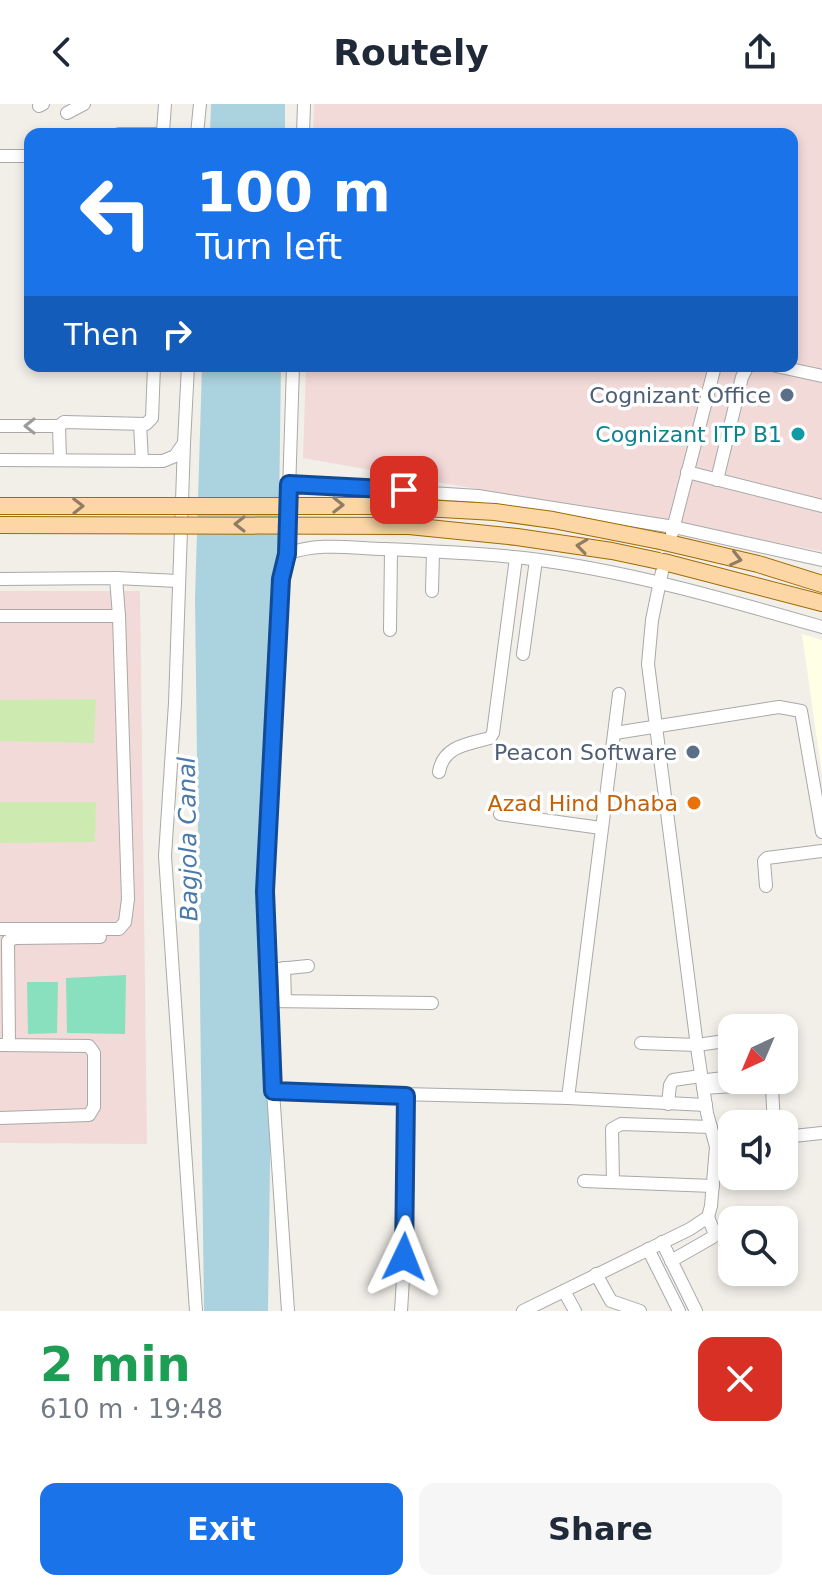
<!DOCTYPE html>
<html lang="en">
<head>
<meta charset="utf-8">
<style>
  :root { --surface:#fff; --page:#f6f6f7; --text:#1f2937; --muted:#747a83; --accent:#1a73e8 }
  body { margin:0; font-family:"DejaVu Sans",sans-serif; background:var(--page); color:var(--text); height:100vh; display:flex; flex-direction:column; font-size:30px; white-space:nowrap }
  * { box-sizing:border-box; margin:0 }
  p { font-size:26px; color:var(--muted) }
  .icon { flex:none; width:44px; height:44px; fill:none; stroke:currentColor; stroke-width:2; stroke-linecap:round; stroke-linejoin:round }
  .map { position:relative; height:1207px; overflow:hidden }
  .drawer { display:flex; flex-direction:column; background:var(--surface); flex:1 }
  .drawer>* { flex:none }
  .top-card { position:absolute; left:24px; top:24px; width:774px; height:244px; border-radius:16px; box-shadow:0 4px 12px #0003; background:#1a73e8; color:#fff; overflow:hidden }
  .needle { width:52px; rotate:224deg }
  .controls { position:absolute; left:718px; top:910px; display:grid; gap:16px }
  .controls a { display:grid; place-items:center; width:80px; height:80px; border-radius:16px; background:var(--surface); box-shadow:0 4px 12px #0003; font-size:40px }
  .pin { position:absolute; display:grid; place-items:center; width:68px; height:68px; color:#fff; margin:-34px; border-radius:16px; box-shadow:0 4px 12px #0006 }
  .me { position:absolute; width:88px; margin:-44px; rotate:2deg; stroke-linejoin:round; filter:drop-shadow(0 0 6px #0008) }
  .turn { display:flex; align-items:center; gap:28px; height:168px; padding:0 40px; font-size:36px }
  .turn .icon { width:104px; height:104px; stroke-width:2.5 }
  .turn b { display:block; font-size:56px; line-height:68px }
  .then { display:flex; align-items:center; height:76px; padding:0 40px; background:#0003; gap:16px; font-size:30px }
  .round { display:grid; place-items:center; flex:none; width:84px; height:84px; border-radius:16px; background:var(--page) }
  .head { display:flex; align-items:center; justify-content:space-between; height:136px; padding:0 40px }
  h1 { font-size:48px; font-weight:700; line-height:60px; color:#1e9e55 }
  .button { display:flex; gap:16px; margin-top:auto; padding:16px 40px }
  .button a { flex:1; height:92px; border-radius:16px; background:var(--accent); color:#fff; font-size:32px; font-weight:700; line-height:92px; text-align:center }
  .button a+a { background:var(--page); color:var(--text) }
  header { display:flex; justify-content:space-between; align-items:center; height:104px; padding:0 40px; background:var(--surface); font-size:36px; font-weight:700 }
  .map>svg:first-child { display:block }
  .commercial { fill:#f2dad9 }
  .education { fill:#ffffe5 }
  .grass { fill:#cdebb0 }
  .pitch { fill:#88e0be }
  .water { fill:#aad3df }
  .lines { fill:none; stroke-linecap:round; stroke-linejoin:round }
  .minor-casing { stroke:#a9a9a9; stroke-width:14 }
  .major-casing { stroke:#a06b00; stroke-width:18 }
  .minor { stroke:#fff; stroke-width:12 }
  .major { stroke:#fcd6a4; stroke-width:16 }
  .major-bridge-casing { stroke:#a06b00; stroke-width:18; stroke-linecap:butt }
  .major-bridge { stroke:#fcd6a4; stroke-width:16 }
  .oneway { stroke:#9c9c9c }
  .oneway2 { stroke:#8f7c63 }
  .route-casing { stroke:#114b97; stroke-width:20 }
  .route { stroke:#1a73e8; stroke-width:14 }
  .service-dot { fill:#5c6f8a; stroke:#fff; stroke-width:3 }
  .culture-dot { fill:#0f9aa8; stroke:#fff; stroke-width:3 }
  .food-dot { fill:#e8710a; stroke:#fff; stroke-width:3 }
  .labels { text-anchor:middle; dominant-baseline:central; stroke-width:7; stroke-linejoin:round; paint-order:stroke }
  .service-label { font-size:22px; fill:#4e5e75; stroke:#fff; text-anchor:end }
  .culture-label { font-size:22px; fill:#0d838f; stroke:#fff; text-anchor:end }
  .food-label { font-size:22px; fill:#c56008; stroke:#fff; text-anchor:end }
  .water-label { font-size:24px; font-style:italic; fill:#4a7aab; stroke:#fff }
</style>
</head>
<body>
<header><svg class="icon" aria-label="back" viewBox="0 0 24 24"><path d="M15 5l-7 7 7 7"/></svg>Routely<svg class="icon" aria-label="share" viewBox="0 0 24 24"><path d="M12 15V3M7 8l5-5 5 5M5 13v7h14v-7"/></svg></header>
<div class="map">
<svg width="822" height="1207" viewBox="0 0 822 1207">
  <rect width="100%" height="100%" fill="#f2efe9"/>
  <g class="commercial">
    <polygon points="314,0 822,0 822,447 303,354 306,262 792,262 792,30 313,30"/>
    <polygon points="0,487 140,487 147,1040 0,1039"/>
  </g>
  <polygon class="education" points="802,530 822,536 822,671"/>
  <g class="grass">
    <polygon points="96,595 94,639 0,637 0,596"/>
    <polygon points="0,698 96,698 95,738 0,739"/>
  </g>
  <g class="pitch">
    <polygon points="126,871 125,930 67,929 66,874"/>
    <polygon points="27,878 58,878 57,929 28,930"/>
  </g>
  <g class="water">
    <polygon points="211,0 285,0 285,30 210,30"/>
    <polygon points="202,262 281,262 268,1207 204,1207 195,495"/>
  </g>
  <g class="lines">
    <g class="minor-casing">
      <g id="minor">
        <polyline points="39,2 43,0"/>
        <polyline points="67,9 84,0"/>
        <polyline points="163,28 165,0"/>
        <polyline points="119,30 163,30"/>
        <polyline points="197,30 200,0"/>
        <polyline points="303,30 304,0"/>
        <polyline points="0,52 30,52"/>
        <polyline points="776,262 822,272"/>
        <polyline points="140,320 142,357"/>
        <polyline points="0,322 59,322 64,318 146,320 152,314 154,262"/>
        <polyline points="59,322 60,356"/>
        <polyline points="184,339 175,599 165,752 196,1207"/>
        <polyline points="0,356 163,357 175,352 184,339 188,262"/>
        <polyline points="687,368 822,402"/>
        <polyline points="717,376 742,273 748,262"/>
        <polyline points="289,380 478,392 674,423 822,456"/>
        <polyline points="672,429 715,262"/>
        <polyline points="287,450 293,262"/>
        <polyline points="0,475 116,474 178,477"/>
        <polyline points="432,487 433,448"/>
        <polyline points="0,512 119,512 116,474"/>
        <polyline points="390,526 391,446"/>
        <polyline points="523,550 536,456"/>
        <polyline points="615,629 779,603 801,607 822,728"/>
        <path d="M439 668C443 642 468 640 490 634L493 629 516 454"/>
        <polyline points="500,710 601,724"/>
        <polyline points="766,782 764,757 767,754 822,747"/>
        <polyline points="0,825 119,825 125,818 128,795 119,512"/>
        <polyline points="284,864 285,897"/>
        <polyline points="268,866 308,862"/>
        <polyline points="269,897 432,899"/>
        <polyline points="641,939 697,941 732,936"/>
        <polyline points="0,941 89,942 94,949 94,1003 89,1011 0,1014"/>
        <polyline points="9,941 8,837 15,834 100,833"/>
        <polyline points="707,976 732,973"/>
        <polyline points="703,984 769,980 772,984 774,1020"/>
        <polyline points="273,987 568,994 706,1001"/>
        <polyline points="568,994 619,590"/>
        <polyline points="668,1000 670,981 673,976 701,972"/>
        <polyline points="784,1033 822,1029"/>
        <polyline points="716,1043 732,1039"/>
        <polyline points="584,1077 713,1082"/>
        <polyline points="613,1078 612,1025 621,1020 711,1023"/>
        <polyline points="662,1138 696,1207"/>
        <polyline points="648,1145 679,1207"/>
        <polyline points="671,1157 713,1133 714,1128 708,1113"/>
        <polyline points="596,1170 611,1197 640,1207"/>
        <polyline points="564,1187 575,1207"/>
        <path d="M288 1207 273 987 265 787 281 475 287 450C317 438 352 444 384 445 431 447 478 449 524 454 625 466 725 495 822 523"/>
        <polyline points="401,1207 406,1126 406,992"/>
        <polyline points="523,1207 690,1125 708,1113 711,1102 716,1043 707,1009 698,950 648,560 652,516 664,458 659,457"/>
      </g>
    </g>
    <g class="major-casing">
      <g id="major">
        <polyline points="660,437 758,460 822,480"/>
        <polyline points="664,458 822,499"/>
      </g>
    </g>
    <use href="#minor" class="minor"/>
    <use href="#major" class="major"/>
    <g class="major-bridge-casing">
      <g id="major-bridge">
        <polyline points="0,402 388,402 495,408 553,416 660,437"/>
        <polyline points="0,421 409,422 517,433 612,447 659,457"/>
      </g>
    </g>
    <use href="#major-bridge" class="major-bridge"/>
  </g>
  <defs><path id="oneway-chevron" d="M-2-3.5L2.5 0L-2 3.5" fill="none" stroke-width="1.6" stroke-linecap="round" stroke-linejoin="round" transform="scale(2)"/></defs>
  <use class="oneway" href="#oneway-chevron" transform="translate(30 322) rotate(-180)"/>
  <g class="oneway2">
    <use href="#oneway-chevron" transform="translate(338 401) rotate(1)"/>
    <use href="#oneway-chevron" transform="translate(78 402) rotate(-1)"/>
    <use href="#oneway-chevron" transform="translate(240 420) rotate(180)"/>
    <use href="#oneway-chevron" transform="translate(582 442) rotate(-172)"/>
    <use href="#oneway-chevron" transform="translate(736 455) rotate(13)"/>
  </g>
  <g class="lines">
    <g class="route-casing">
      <polyline id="route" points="404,1153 406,992 273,987 265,787 281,475 287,450 289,380 404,386"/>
    </g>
    <use href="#route" class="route"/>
  </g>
  <g class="service-dot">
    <circle cx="787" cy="291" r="8"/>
    <circle cx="693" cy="648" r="8"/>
  </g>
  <circle class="culture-dot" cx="798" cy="330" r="8"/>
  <circle class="food-dot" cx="694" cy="699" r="8"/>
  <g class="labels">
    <g class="service-label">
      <text x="771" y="291">Cognizant Office</text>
      <text x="677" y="648">Peacon Software</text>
    </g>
    <g class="culture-label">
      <text x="782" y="330">Cognizant ITP B1</text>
    </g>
    <g class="food-label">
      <text x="678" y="699">Azad Hind Dhaba</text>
    </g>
    <g class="water-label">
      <text transform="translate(188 735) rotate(-91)">Bagjola Canal</text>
    </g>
  </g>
</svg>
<div class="controls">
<a><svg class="needle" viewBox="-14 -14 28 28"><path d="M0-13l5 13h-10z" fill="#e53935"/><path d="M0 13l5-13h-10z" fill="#747a83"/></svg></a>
<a><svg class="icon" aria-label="sound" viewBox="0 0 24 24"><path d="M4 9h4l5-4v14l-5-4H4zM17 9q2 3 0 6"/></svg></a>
<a><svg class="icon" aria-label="search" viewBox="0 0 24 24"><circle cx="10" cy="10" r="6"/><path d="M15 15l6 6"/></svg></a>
</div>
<div class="pin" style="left:404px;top:386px;background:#d93025"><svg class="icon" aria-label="arrive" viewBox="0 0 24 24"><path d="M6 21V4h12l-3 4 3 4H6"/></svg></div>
<svg class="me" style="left:404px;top:1153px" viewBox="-20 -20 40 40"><path d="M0-17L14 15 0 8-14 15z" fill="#1a73e8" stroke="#fff" stroke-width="4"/></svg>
<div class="top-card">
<div class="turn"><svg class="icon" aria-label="left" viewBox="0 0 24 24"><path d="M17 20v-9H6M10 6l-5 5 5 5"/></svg><div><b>100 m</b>Turn left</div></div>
<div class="then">Then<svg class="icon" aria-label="right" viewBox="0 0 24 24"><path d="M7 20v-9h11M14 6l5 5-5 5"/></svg></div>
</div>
</div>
<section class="drawer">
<div class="head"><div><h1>2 min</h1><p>610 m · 19:48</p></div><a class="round" style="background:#d93025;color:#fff"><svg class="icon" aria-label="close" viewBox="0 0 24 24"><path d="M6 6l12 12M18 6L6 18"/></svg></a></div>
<div class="button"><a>Exit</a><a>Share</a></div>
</section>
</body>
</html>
